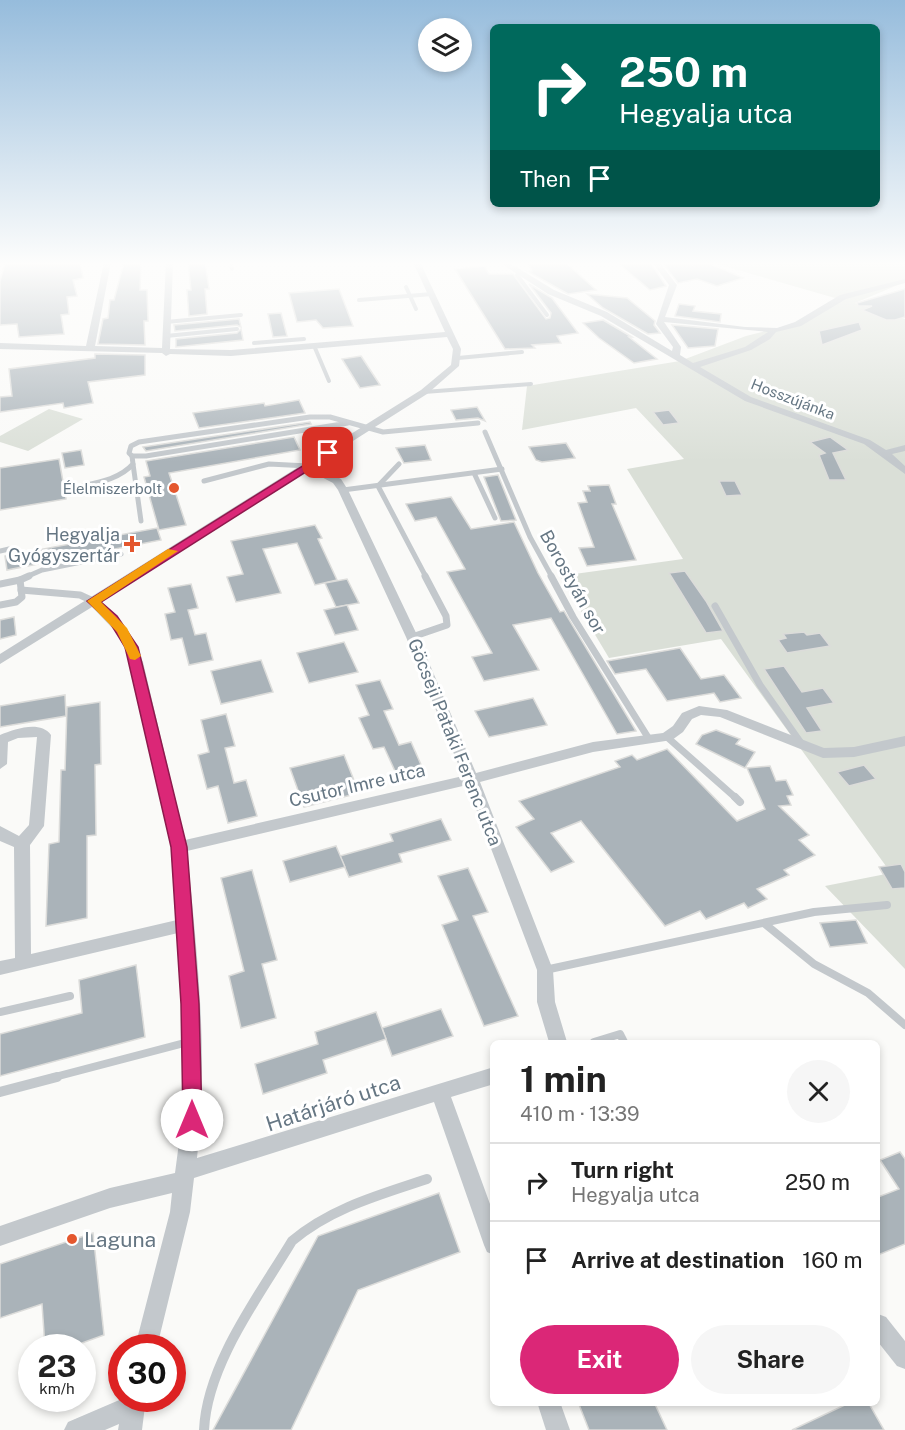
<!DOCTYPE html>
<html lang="en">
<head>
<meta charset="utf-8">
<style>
  :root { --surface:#fff; --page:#f6f6f6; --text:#222; --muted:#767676; --line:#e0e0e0; --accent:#db2777 }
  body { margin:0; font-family:"Public Sans",sans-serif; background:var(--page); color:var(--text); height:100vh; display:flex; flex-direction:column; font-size:22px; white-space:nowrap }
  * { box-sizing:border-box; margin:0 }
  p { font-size:20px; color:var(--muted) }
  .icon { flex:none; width:33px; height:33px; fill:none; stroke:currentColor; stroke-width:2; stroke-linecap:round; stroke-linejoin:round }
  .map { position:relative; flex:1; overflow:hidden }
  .sheet { position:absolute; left:490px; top:1040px; width:390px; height:366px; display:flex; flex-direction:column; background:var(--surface); border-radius:9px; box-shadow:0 3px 9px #0003 }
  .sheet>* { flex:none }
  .hud { position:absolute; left:490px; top:24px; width:390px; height:183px; border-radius:9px; box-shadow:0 3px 9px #0003; background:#00695c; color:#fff; overflow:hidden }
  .buttons { position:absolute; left:418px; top:18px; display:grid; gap:12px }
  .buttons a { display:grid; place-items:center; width:54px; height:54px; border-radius:50%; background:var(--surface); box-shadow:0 3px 9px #0003; font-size:30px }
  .speed { position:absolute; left:18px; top:1334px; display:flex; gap:12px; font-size:30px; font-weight:700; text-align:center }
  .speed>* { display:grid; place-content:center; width:78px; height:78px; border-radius:50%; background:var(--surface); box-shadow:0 3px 9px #0003; line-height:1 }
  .speed small { font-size:15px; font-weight:400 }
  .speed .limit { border:9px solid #d22; background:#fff; color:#111 }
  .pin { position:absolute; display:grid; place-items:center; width:51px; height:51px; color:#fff; margin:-26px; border-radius:12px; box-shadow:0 3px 9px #0006 }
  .me { position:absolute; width:66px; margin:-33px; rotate:0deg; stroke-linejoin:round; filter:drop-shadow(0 0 4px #0008) }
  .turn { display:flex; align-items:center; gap:21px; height:126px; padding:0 30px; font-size:27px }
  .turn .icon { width:78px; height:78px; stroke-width:2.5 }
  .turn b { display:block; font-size:42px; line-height:51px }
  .then { display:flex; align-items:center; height:57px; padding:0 30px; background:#0003; gap:12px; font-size:22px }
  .round { display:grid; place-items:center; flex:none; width:63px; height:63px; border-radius:32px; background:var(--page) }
  .overview { display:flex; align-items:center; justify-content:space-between; height:102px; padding:0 30px }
  h1 { font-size:36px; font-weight:700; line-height:45px }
  .primary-button { display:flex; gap:12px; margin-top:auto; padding:12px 30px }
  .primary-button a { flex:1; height:69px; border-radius:36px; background:var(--accent); color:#fff; font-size:24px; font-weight:700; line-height:69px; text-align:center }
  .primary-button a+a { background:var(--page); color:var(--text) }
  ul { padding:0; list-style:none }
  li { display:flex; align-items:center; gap:18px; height:78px; padding:0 30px; border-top:2px solid var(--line) }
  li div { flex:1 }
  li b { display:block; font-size:22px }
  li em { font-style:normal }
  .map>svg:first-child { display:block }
  .green { fill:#dadfd7 }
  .building { fill:#aab3b9; stroke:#dcdcda; stroke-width:1.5 }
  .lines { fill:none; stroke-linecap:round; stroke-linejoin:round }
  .lane-far4 { stroke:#c3c8cc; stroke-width:4 }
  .lane-far3 { stroke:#c3c8cc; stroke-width:5 }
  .lane-far2 { stroke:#c3c8cc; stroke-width:7 }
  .lane-far1 { stroke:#c3c8cc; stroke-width:8 }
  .lane { stroke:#c3c8cc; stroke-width:10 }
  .street { fill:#c3c8cc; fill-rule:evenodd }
  .route { fill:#db2777; stroke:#8e194d; stroke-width:1.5 }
  .slow { fill:#f59e0b }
  .poi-dot { fill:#e4572e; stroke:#fff; stroke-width:2 }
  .labels { text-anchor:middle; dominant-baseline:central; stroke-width:6; stroke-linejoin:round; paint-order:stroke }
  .far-street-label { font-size:15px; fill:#657683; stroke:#fff }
  .far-poi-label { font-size:15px; fill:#657683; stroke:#fff; text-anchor:end }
  .poi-label { font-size:18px; fill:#657683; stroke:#fff; text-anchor:end }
  .street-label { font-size:18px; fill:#657683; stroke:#fff }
  .near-street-label { font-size:21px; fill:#657683; stroke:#fff }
  .near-poi-label { font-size:21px; fill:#657683; stroke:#fff; text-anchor:start }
</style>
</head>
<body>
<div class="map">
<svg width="905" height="1430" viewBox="0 0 905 1430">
  <rect width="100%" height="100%" fill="#fafaf8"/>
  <g class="green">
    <polygon points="718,262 905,262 905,282 855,303 905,319 905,969 825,886 891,873 721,639 609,658 560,576 683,559 627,469 684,459 636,408 522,430 527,386 680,361 746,336 795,324 842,300 717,264"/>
    <polygon points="49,409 83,419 28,451 0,442 0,436"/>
  </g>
  <g class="building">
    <polygon points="10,262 80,262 83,278 73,280 77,296 67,297 69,314 61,315 64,334 19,337 17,324 0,325 0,281 5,263"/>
    <polygon points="124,262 141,262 140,290 147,290 148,321 144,321 145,345 98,344 103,319 108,318 110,300 114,300"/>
    <polygon points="188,262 205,262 209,289 205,289 207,314 189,316 187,290 191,290"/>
    <polygon points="527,262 565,262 596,290 568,294 527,271 532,271"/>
    <polygon points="617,262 650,262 666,286 650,290"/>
    <polygon points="662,262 689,262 692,265 706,262 743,278 717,286 697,279 678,283"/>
    <polygon points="484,266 489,274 513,274 546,319 550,318 551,313 529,284 552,298 578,333 557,336 561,343 532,345 535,348 505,349 455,269"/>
    <polygon points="339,289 353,326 323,328 316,320 297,322 289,293"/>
    <polygon points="905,289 905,317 895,320 886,320 862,310 872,306 858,306 857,303"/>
    <polygon points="587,294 627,298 655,321 654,325 660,333 648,334 603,308"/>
    <polygon points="679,304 695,306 693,311 721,314 720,322 675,316"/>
    <polygon points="281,313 287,336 273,337 268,314"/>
    <polygon points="239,319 241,327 237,325 175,331 174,325"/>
    <polygon points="603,320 632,337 629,337 657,359 634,363 599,338 583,323"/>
    <polygon points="859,322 862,330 822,345 819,331"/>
    <polygon points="672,325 718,329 715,346 688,348"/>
    <polygon points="241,329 243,340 176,347 176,339 237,333"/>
    <polygon points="95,354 145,355 145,375 88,382 93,403 64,408 63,403 0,412 0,397 12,396 9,369 95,358"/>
    <polygon points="361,356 380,385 360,388 342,359"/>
    <polygon points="299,400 305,413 199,428 193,413 264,403 265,406"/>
    <polygon points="477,407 485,421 478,418 456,420 451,410"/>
    <polygon points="669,410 679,423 663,425 653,412"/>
    <polygon points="310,422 311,424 146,451 143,447"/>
    <polygon points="294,437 300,450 169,473 186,525 159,530 144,477 150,476 146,461"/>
    <polygon points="830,437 848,450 833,453 846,480 829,480 819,455 825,453 810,442"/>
    <polygon points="566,443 575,458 542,462 536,460 529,447"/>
    <polygon points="425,445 431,460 404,463 396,448"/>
    <polygon points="81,450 84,465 65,468 62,453"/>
    <polygon points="59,459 66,499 0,510 0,468"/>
    <polygon points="498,475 516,520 501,521 484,477"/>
    <polygon points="719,481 735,481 742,495 726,496"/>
    <polygon points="609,485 616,504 612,504 636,560 587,566 579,548 594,547 578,503 587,502 583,491 590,491 588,486"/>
    <polygon points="451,497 471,529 514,522 538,573 560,612 564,611 636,731 617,734 551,618 513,625 539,670 484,681 472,657 492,653 447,572 465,569 436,517 415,521 406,504"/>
    <polygon points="315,525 322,538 318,539 337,580 315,585 297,543 263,549 281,593 236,602 227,577 243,574 231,541"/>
    <polygon points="157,528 161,540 7,570 5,556"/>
    <polygon points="685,571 706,601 723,631 706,633 669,573"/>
    <polygon points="347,579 359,603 336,607 325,583"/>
    <polygon points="191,584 198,608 188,610 195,635 206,633 213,660 189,665 182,638 171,640 165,614 175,612 168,588"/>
    <polygon points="347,605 358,630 335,635 324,610"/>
    <polygon points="14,617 16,635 0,639 0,620"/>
    <polygon points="804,632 807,635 820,633 830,646 787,653 778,640 786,638 783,634"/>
    <polygon points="344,642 358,672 309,683 297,653"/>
    <polygon points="680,648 701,679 724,675 741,698 720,702 714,693 667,701 646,669 615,674 607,661"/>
    <polygon points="261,660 273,692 221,704 211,671"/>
    <polygon points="784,666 802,692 823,688 834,703 807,708 822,731 806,733 764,669"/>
    <polygon points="380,680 393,709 384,711 399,745 411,742 426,776 400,782 384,747 373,749 359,718 369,715 356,685"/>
    <polygon points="65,695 66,716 0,727 0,706"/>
    <polygon points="533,698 547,725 489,737 475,711"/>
    <polygon points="100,702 101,764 95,765 96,835 87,836 87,918 46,926 49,844 59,842 61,770 65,770 67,707"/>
    <polygon points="226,714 235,746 225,748 234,783 246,780 257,816 228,823 218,786 207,789 198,755 209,752 201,720"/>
    <polygon points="716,730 740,739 736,744 755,752 745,768 696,744 702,735"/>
    <polygon points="667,749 737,821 765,809 747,768 770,766 776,781 786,780 793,795 787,796 791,805 779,806 809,835 799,840 815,855 784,870 789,875 757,889 767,899 748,908 744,903 706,919 700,911 665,926 581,821 551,833 574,862 551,872 516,827 534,819 519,801 620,767 615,761 632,755 637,760"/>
    <polygon points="344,755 359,793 304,807 290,768"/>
    <polygon points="864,765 876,779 849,786 837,772"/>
    <polygon points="441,819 451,840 399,854 402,862 349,877 340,856 393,841 390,834"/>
    <polygon points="336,846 345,867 290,882 283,861"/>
    <polygon points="901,864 905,872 905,888 892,889 879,867"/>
    <polygon points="468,868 488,912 473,916 518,1016 484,1026 442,925 458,920 438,876"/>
    <polygon points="252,870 277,960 262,964 276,1018 241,1028 229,976 244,971 221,878"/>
    <polygon points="856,920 867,943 830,947 820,923"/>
    <polygon points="136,965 145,1037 0,1076 0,1034 82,1013 79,980"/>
    <polygon points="441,1009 453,1036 392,1056 382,1028"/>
    <polygon points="376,1012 386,1039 323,1060 327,1073 263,1094 255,1064 318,1044 315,1032"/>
    <polygon points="900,1152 905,1159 905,1244 878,1255 878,1197 899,1189 880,1160"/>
    <polygon points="439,1193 460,1252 358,1290 291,1430 213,1430 318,1236"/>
    <polygon points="93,1233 104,1335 71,1347 45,1347 42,1304 0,1318 0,1264"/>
    <polygon points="578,1402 654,1402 667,1430 589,1430"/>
    <polygon points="851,1402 868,1402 884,1430 792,1430"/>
  </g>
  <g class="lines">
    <g class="lane-far4">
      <polyline points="231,262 232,269"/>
      <polyline points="519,273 517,275 547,315"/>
      <polyline points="406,287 416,309"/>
      <polyline points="359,300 432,294"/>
      <polyline points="166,322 241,315"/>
      <polyline points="166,336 237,329"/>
      <polyline points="254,343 304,339"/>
      <polyline points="315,348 329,381"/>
      <polyline points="458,358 522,352"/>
      <polyline points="424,392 531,384"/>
    </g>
    <g class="lane-far3">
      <polyline points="348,423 146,456 132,456 129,453 131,446 139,442 310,417 330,417 383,432 478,423"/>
      <polyline points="485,432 530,537 552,577"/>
      <polyline points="133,464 141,521"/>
      <polyline points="399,464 378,486 426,577"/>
      <polyline points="474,473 495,518"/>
      <polyline points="204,481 269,464 308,466"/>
      <path d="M72 488C93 483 118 481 133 464L132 456"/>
      <polyline points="343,490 502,469"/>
      <polyline points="0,551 9,549"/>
      <polyline points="26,577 42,570 121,554"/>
    </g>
    <g class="lane-far2">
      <polyline points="551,576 573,617 649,739"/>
      <polyline points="20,580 29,576"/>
      <polyline points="0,584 20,580 22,597 16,602 0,605"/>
      <polyline points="21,590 80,595 93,601"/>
      <polyline points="715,606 760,685 801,743"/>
      <polyline points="412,637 447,625 446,616 425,576"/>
      <polyline points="667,737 737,799"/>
    </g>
    <g class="lane-far1">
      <polyline points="735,797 740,802"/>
      <polyline points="765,924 814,964 868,993 905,1025"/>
      <polyline points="545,970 814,912 887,905"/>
      <polyline points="0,1012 70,996"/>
      <polyline points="594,1042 620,1034 624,1042"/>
      <polyline points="51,1078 192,1041"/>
    </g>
    <g class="lane">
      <polyline points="0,1092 57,1077"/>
      <path d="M204 1430C207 1364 259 1296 292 1241 331 1208 379 1195 427 1179"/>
    </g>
    <g class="street">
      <path d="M104 262H111L95 346 162 348 166 262H173L170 349 231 350 445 332 413 262H420L461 349 459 366 427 394 315 465 341 479 348 490 418 637 476 773 593 742 663 733 673 726 682 713 699 706 727 710 824 748 854 747 905 736V746L854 757 823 758 720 717 701 715 692 719 683 732 672 740 593 752 480 782 553 970 555 1002 567 1042H549L537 1002V970L467 785 187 851C197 952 209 1057 197 1158L494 1067V1084L451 1097 494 1215V1255L487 1252 484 1245 434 1102 194 1178 190 1212 157 1347H135L170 1212 172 1193 110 1208 0 1246V1226L110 1188 175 1173 182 1120 183 1041 178 933 0 975V961L15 958 14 847 0 841V826L19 836 29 825 37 737 18 738 8 742 7 764 0 769V735C15 729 40 720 51 735L44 826 30 845 31 954 177 920 171 847 131 662 117 633 92 607 0 664V654L421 390 451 365 453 349 447 337 231 356 170 354 166 356 162 353 0 349V343L86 346ZM308 470 333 483 338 490 406 637 463 776 185 840 143 662 126 628 100 602Z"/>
      <path d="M499 262H508L554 290 607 312 672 351 673 347 656 324 669 285 652 262H659L677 285 665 317 745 327 777 328 795 322 840 295 905 279V283L846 299 801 326 776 332 770 339 751 350 700 367 751 397 870 440 886 450 905 445V451L892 454 905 466V474L864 444 745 401 601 316 548 294ZM664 322 768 332 745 347 693 363 680 355 681 347Z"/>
      <polygon points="878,1314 886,1317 905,1341 905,1369 897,1366 878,1342"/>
      <polygon points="124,1398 146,1398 142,1430 118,1430 119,1424 105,1430 64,1430 68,1422"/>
      <polygon points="537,1402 560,1402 570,1430 546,1430"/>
    </g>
  </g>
  <linearGradient id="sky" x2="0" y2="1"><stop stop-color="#96bcdc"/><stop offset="0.57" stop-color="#fdfdfc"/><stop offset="1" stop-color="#fdfdfc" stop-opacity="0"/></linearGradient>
  <rect width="905" height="462" fill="url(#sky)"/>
  <polygon class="route" points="328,450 331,451 331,456 101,602 117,616 138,647 187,847 199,1004 202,1120 199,1126 192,1129 185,1126 183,1120 181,1004 171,847 125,647 109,621 87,601"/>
  <polygon class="slow" points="168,549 178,551 101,602 127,628 141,656 135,660 130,659 117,632 87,601"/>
  <g class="poi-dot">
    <circle cx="174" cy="488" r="6"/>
    <path d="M129 535h6v6h6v6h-6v6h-6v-6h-6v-6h6z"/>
    <circle cx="72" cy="1239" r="6"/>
  </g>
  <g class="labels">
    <g class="far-street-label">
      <text transform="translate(793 399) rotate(21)">Hosszújánka</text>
    </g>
    <g class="far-poi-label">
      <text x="162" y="488">Élelmiszerbolt</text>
    </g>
    <g class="poi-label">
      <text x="120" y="534">Hegyalja<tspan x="120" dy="21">Gyógyszertár</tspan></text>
    </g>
    <g class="street-label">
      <text transform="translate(573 582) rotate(61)">Borostyán sor</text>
      <text transform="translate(455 742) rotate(68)">Göcseji Pataki Ferenc utca</text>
      <text transform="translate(357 785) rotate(-13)">Csutor Imre utca</text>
    </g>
    <g class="near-street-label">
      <text transform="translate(333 1103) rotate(-18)">Határjáró utca</text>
    </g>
    <g class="near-poi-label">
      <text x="84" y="1239">Laguna</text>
    </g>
  </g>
</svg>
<div class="buttons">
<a><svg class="icon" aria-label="layers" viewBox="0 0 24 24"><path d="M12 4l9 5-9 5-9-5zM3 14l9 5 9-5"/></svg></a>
</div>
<div class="speed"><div>23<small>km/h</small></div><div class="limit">30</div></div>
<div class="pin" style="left:328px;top:453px;background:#d93025"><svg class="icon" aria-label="arrive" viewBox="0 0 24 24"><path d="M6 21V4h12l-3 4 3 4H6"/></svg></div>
<svg class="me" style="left:192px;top:1120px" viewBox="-20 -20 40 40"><circle r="19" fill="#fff"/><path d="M0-13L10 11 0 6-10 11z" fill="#db2777"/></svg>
<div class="hud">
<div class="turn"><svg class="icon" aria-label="right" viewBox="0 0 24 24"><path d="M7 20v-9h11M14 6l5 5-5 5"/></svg><div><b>250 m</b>Hegyalja utca</div></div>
<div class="then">Then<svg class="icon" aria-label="arrive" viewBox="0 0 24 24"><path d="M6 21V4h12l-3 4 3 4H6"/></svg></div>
</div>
<section class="sheet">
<div class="overview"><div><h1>1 min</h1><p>410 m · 13:39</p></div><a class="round"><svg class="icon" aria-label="close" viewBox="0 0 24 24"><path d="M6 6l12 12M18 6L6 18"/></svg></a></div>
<ul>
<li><svg class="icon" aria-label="right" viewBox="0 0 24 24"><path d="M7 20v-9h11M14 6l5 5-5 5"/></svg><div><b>Turn right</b><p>Hegyalja utca</p></div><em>250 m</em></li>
<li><svg class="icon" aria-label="arrive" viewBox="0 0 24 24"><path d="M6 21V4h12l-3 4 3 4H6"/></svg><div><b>Arrive at destination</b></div><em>160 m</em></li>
</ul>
<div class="primary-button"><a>Exit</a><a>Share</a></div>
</section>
</div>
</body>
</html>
